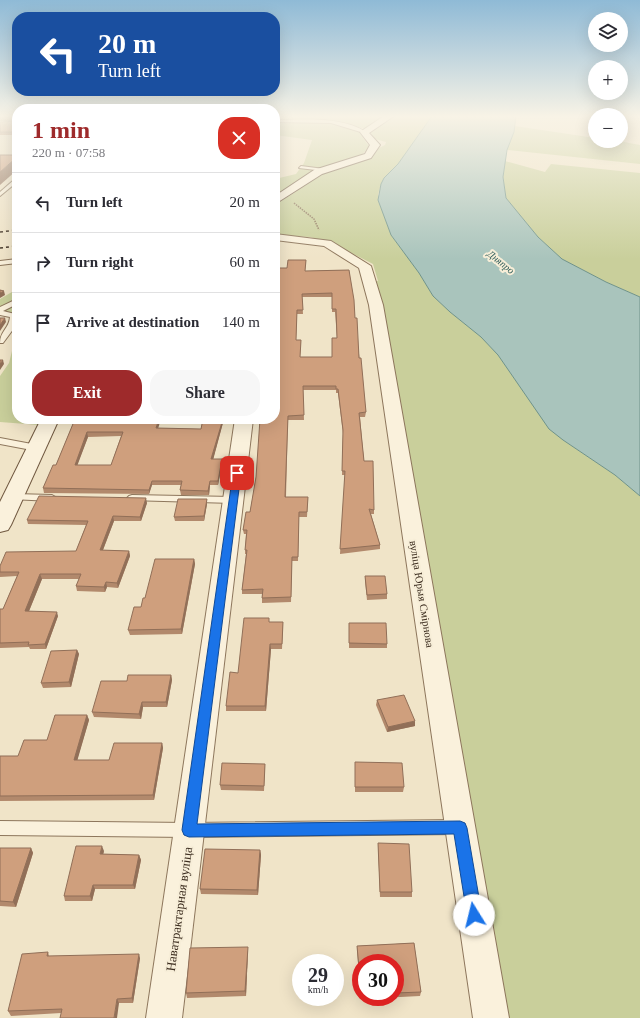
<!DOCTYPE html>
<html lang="en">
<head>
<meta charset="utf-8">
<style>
  :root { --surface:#fff; --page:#f7f7f7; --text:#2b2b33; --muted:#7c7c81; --line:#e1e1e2; --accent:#9e2a2b }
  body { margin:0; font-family:Georgia,serif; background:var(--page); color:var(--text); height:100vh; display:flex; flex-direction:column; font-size:15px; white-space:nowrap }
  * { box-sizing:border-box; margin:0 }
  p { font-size:13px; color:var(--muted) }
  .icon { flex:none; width:22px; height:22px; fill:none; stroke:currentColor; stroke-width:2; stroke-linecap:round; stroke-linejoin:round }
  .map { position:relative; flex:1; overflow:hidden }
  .panel { position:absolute; left:12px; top:104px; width:268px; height:320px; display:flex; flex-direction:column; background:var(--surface); border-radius:16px; box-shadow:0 4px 16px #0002 }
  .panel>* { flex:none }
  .top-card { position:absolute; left:12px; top:12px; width:268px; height:84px; border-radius:16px; box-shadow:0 4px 16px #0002; background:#1a4fa0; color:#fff; overflow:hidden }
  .controls { position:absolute; left:588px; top:12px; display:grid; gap:8px }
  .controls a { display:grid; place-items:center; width:40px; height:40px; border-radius:50%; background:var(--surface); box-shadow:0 4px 16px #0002; font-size:20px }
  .speed { position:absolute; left:292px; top:954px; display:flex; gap:8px; font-size:20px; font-weight:700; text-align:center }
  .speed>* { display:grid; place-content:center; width:52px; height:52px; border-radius:50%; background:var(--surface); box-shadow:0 4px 16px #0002; line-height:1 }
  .speed small { font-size:10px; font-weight:400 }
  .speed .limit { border:6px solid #d22; background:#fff; color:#111 }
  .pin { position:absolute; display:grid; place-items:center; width:34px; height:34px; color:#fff; margin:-17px; border-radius:8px; box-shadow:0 2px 6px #0006 }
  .me { position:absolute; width:44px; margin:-22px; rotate:351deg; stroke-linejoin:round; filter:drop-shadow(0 0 3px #0008) }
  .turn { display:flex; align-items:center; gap:14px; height:84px; padding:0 20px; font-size:18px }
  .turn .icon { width:52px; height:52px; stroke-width:2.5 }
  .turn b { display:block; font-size:28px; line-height:34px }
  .round { display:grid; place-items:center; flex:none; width:42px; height:42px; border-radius:16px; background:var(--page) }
  .head { display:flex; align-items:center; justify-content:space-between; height:68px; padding:0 20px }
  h1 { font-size:24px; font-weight:800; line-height:30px; color:var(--accent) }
  .primary-button { display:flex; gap:8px; margin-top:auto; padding:8px 20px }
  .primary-button a { flex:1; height:46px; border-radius:16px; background:var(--accent); color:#fff; font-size:16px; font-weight:800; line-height:46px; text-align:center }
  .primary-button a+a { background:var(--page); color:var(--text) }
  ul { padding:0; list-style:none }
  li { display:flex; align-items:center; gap:12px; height:60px; padding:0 20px; border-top:1px solid var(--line) }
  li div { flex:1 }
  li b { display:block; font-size:15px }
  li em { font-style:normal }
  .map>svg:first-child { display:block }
  .green { fill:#c9cf9b }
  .water { fill:#a9c4bc; stroke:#6f938a }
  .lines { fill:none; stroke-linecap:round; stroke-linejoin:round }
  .lane-casing { stroke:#8d765c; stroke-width:2 }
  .street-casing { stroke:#8d765c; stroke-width:2 }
  .secondary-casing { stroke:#6f573f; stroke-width:2 }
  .path { stroke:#8d765c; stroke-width:1.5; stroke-dasharray:1.5 1; stroke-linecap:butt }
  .lane { fill:#faf1dc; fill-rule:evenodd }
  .street { fill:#faf1dc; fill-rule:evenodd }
  .secondary { fill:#faf1dc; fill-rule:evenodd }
  .rail { stroke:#3d2e20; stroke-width:1.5; stroke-dasharray:3 3; stroke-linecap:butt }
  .wall { fill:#b2896c; fill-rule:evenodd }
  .shaded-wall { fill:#916f58 }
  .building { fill:#cf9f7d; stroke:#916f58; fill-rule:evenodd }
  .route { fill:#1a73e8; stroke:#114b97 }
  .labels { text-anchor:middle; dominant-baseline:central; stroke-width:4; stroke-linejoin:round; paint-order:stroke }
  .far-water-label { font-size:10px; font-style:italic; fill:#2f5d5a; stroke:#f7eed8 }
  .street-label { font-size:11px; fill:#3d2e20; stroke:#f7eed8 }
  .near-street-label { font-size:13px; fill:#3d2e20; stroke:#f7eed8 }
</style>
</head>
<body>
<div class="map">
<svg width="640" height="1018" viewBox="0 0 640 1018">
  <rect width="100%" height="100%" fill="#f0e4c8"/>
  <g class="green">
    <polygon points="275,116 387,116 365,129 342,122 275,120"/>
    <path d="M396 116H432C421 131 411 147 400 162 390 174 381 179 378 195L391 235 419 273 433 296 450 312 481 337 498 355 530 401 563 440 615 475 640 496V1018H503L369 282 378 281 373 264 332 243 310 237 275 235V204L291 195 323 173 372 157 379 148 385 145 386 142 375 139 370 132Z"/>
    <path d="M275 122C294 122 342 120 358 131 362 135 365 142 369 146 358 164 344 158 329 167 311 176 293 187 275 198V179L296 174 304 163 312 140 275 135Z"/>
    <polygon points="515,126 595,138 595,141 619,141 640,145 640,164 507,150"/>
    <polygon points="505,161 545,172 551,164 640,173 640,297 606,282 562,259 538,237 506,198 503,177"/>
    <polygon points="17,289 17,312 0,313 0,299"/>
    <polygon points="17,331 17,419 41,419 39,425 0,422 0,376 9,363"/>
  </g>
  <polygon class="water" points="432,116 516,116 514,132 507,150 503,177 506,198 538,237 562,259 606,282 640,297 640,496 615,475 563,440 549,429 498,355 481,337 450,312 433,296 419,273 391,235 378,200 381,184 384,178 398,164"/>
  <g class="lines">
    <g class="lane-casing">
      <g id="lane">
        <path d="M275 120C304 120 341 116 366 132L364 133 331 123 275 122Z"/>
        <rect x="0" y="121" width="17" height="2"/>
        <polygon points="301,166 324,169 326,170 324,171 299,168"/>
        <polygon points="15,179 17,179 17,182 0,196 0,192"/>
        <polygon points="17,259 17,263 0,265 0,261"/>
        <path d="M17 299V304L3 311 15 314 17 324 3 343H0C0 331 9 329 10 317L0 315V307Z"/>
        <polygon points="0,438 37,445 42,448 37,451 0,444"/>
        <polygon points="14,494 52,495 57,498 52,501 11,499 9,497"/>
        <polygon points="132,495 233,497 238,500 233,503 129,500 127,498 129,496"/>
        <polygon points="458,820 463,822 466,827 463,832 458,834 189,837 0,835 0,821 189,823"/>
      </g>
    </g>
    <g class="street-casing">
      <g id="street">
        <polygon points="275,234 331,241 371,266 383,305 509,1018 473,1018 369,305 359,268 324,246 275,240"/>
        <polygon points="235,419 253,419 182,1018 146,1018"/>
      </g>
    </g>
    <g class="secondary-casing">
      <g id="secondary">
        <polygon points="384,116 394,116 369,133 380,145 371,158 322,174 275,204 275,196 314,170 365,154 370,145 360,132"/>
        <polygon points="41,419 59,419 11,525 8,530 0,532 0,502"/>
      </g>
    </g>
    <polyline class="path" points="294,203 314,219 319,230"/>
    <use href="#lane" class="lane"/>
    <use href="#street" class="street"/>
    <use href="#secondary" class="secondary"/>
    <g class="rail">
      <polyline points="0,232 17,230"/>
      <polyline points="0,248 17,246"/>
    </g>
  </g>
  <g class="wall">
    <rect x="0" y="116" width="17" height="4"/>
    <polygon points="17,121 17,135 0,135 0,122"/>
    <path d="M306 260 305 271 349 270 366 412 365 417H360L364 461 374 510V514H371L380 545V549L340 554 345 475H342L343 434 338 393H336V390H303L304 420H288L286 497H308L307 517H299L298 561H292L291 602 262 603V594H242V590L246 554H245V550L246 534H244L243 530 250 512 256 477 275 299V268H287ZM302 297H332V312H335L337 338 332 357H300L301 340H296L297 314H303Z"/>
    <path d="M75 419 158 428 201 429 203 419H224L213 459H222V464L218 485H210L209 495H181L180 490 181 485H152L149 494 44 493 43 488 56 465ZM121 436 111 465H77L88 437Z"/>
    <polygon points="207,499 207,504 204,521 175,521 174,517"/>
    <polygon points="147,503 141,521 114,521 103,550 129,551 130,556 118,588 107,587 105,592 77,591 76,586 79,579 42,579 29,611 58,616 46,649 30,649 29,647 0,648 0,609 3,609 17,576 0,577 0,566 76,551 86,525 28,524 27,520"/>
    <polygon points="194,559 195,564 182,634 130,635 128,630 141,607 145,598"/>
    <polygon points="365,576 387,594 387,599 367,600 365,581"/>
    <polygon points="269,622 283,622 283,627 282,649 271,649 266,711 226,711 226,706"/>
    <polygon points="349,623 387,644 387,648 349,648"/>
    <polygon points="77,650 79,654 71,687 43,688 41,683"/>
    <polygon points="171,675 172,680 167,707 143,707 141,719 94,717 92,712 127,681"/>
    <polygon points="377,700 415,726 387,732 376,705"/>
    <polygon points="87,715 89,720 77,760 109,760 162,743 163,748 154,800 0,801 0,756 18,756 47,740"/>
    <polygon points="355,762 404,787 403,792 355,792"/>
    <polygon points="265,764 265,769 264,791 221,790 220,785"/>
    <polygon points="378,843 412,892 412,897 380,897 378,848"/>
    <polygon points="0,848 31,848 33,853 16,907 0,906"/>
    <polygon points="260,850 261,855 258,895 201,894 200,889"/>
    <polygon points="104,851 103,854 139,855 141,860 135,889 95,889 92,901 65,901 64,896"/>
    <path d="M414 943 421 992 420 996 361 999 357 951V946ZM361 963H395V997H361Z"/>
    <polygon points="248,951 246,996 187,998 186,993"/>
    <polygon points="48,952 49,956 140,958 133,1003 119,1003 61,1013 11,1016 8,1011"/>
  </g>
  <g class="shaded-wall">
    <polygon points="17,157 17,170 0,185 0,172"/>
    <polygon points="4,291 5,295 0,298 0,293"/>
    <polygon points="5,318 6,322 0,331 0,325"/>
    <polygon points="3,360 4,364 0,370 0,364"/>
    <polygon points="159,419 161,419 157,432 156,428"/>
    <polygon points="223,419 224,419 212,464 211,459"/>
    <polygon points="87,432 88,437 76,469 75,465"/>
    <polygon points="222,459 222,464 218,485 218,481"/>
    <polygon points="152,481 152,485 149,494 149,490"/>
    <polygon points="210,481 210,485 209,495 208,491"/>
    <polygon points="146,498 147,503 141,521 140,517"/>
    <polygon points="207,499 207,504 204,521 204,516"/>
    <polygon points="113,516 114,521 101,555 100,550"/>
    <polygon points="129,551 130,556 118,588 117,583"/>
    <polygon points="194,559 195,564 182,634 181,629"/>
    <polygon points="40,574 42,579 27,616 25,611"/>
    <polygon points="106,582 107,587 105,592 104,587"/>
    <polygon points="57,612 58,616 46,649 45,644"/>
    <polygon points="270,644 271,649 266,711 265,706"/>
    <polygon points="77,650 79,654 71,687 69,682"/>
    <polygon points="171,675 172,680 167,707 166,702"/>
    <polygon points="142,702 143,707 141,719 139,714"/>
    <polygon points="87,715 89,720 76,765 74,760"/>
    <polygon points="415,721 415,726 387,732 388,727"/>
    <polygon points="162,743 163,748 154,800 153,795"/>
    <polygon points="102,846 104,851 102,859 100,854"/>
    <polygon points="31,848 33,853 16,907 13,902"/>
    <polygon points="260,850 261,855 258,895 257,890"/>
    <polygon points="139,855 141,860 135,889 133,885"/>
    <polygon points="93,885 95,889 92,901 90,896"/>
    <polygon points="248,947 248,951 246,996 245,991"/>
    <polygon points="139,954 140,958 133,1003 132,998"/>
    <polygon points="117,999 119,1003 117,1018 114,1018"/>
  </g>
  <g class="building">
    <polygon points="0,116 17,116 17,118 16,117 0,118"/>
    <polygon points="17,121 17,132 0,132 0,122"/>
    <polygon points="0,155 17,155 17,157 0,172"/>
    <path d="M288 260H306L305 271 349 270 354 300 355 318H357L359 358H361L366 412 359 413 364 461H373L374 510 369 509 380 545 340 549 345 471H342L343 430 338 389H336V386H303L304 415 288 416 285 497H308L307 512H299L298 557H292L291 597 262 598 263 589 242 590 247 550H245L247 530H243L246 512H250L256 477 260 419H275V302L276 296H275V268H287ZM332 293V309H336L337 338H332V357H300L301 340H296L297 310H303L302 294Z"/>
    <polygon points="0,290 4,291 0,293"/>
    <polygon points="0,318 5,318 0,325"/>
    <polygon points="0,360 3,360 0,364"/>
    <path d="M75 419H159L156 428 201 429 203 419H223L211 459H222L218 481H210L208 491 180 490 182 481H152L149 490 43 488 53 465H56ZM87 432H123L111 465H75Z"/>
    <polygon points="39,496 146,498 140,517 113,516 100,550 129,551 117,583 106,582 104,587 76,586 81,574 40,574 25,611 57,612 45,644 28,645 29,642 0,643 0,609 3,609 19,572 0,572 0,566 6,552 76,551 88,521 27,520"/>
    <polygon points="178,499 207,499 204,516 174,517"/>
    <polygon points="155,559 194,559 181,629 128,630 134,607 141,607 143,598 145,598"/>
    <polygon points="365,576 385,576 387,594 367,595"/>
    <polygon points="244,618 269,618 269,622 283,622 282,644 270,644 265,706 226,706 230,672 238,673"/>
    <polygon points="349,623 386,623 387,644 349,643"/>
    <polygon points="77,650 69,682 41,683 51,651"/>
    <polygon points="128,675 171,675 166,702 142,702 139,714 92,712 101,681 127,681"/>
    <polygon points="404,695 415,721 388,727 377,700"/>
    <polygon points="55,715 87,715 74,760 109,760 114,743 162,743 153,795 0,796 0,756 18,756 24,740 47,740"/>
    <polygon points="355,762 402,763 404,787 355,787"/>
    <polygon points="222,763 265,764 264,786 220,785"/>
    <polygon points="378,843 409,844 412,892 380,892"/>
    <polygon points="76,846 102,846 100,854 139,855 133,885 93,885 90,896 64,896"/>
    <polygon points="0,848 31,848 13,902 0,901"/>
    <polygon points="205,849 260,850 257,890 200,889"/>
    <polygon points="414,943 421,992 395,993 395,963 361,963 361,990 357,946"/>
    <polygon points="248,947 245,991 186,993 190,948"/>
    <polygon points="48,952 47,956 139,954 132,998 117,999 114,1018 60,1018 62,1009 8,1011 22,954"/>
  </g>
  <linearGradient id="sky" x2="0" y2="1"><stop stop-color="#8fbad6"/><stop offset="0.45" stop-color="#f8f3e6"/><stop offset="1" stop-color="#f8f3e6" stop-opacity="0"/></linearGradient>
  <rect width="640" height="259" fill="url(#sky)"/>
  <polygon class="route" points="237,470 241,473 197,824 460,821 465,823 467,828 482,915 480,921 474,923 469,921 467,915 454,834 189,837 184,835 182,830 233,473"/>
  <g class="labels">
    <g class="far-water-label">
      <text transform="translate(501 262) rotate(39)">Дняпро</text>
    </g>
    <g class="street-label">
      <text transform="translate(422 594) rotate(81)">вуліца Юрыя Смірнова</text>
    </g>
    <g class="near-street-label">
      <text transform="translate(179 909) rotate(-82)">Наватрактарная вуліца</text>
    </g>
  </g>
</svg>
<div class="controls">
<a><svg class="icon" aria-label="layers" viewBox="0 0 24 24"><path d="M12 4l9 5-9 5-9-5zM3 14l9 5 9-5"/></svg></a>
<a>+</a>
<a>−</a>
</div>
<div class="speed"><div>29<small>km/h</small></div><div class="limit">30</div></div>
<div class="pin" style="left:237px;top:473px;background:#d93025"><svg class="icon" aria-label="arrive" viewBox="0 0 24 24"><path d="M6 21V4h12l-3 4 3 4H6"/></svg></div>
<svg class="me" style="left:474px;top:915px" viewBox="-20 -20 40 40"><circle r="19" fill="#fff"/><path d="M0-13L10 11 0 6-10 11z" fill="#1a73e8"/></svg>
<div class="top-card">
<div class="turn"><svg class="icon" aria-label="left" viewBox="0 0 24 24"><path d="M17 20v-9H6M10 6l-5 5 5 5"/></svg><div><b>20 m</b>Turn left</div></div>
</div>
<section class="panel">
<div class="head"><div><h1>1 min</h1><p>220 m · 07:58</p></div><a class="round" style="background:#d93025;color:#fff"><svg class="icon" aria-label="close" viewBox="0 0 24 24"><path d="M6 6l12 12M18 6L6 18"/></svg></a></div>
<ul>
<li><svg class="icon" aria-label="left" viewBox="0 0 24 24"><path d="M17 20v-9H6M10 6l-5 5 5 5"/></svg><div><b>Turn left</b></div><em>20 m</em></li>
<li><svg class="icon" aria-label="right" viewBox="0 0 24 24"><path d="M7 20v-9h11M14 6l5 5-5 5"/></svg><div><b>Turn right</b></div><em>60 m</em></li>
<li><svg class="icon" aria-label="arrive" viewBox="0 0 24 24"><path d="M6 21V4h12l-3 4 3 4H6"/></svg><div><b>Arrive at destination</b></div><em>140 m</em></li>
</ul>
<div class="primary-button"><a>Exit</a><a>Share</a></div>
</section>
</div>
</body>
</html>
